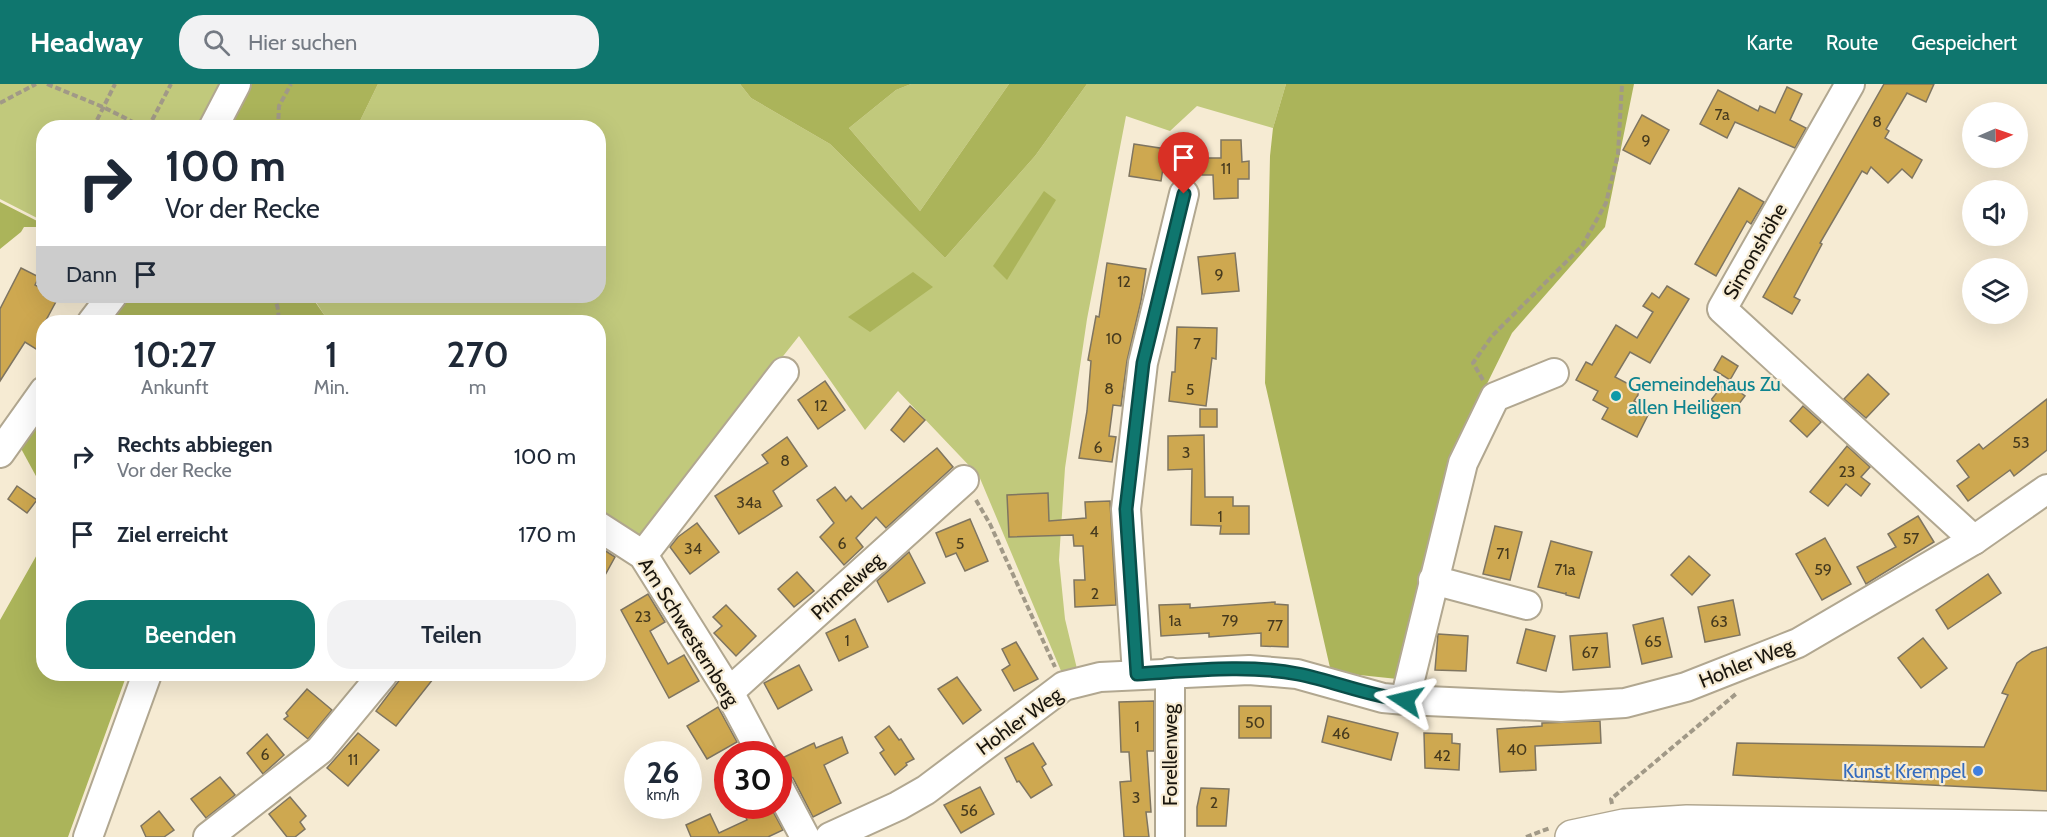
<!DOCTYPE html>
<html lang="de">
<head>
<meta charset="utf-8">
<style>
  :root { --surface:#fff; --page:#f2f2f3; --text:#1f2937; --muted:#747a83; --accent:#0f766e }
  body { margin:0; font-family:Cabin,sans-serif; background:var(--page); color:var(--text); height:100vh; display:flex; flex-direction:column; font-size:22px; white-space:nowrap }
  * { box-sizing:border-box; margin:0 }
  p { font-size:20px; color:var(--muted) }
  .icon { flex:none; width:33px; height:33px; fill:none; stroke:currentColor; stroke-width:2; stroke-linecap:round; stroke-linejoin:round }
  .map { position:relative; flex:1; overflow:hidden }
  .drawer { position:absolute; left:36px; top:231px; width:570px; height:366px; display:flex; flex-direction:column; background:var(--surface); border-radius:24px; box-shadow:0 6px 24px #0002 }
  .drawer>* { flex:none }
  .hud { position:absolute; left:36px; top:36px; width:570px; height:183px; border-radius:24px; box-shadow:0 6px 24px #0002; background:#fff; color:var(--text); overflow:hidden }
  .needle { width:39px; rotate:88deg }
  .fabs { position:absolute; left:1962px; top:18px; display:grid; gap:12px }
  .fabs a { display:grid; place-items:center; width:66px; height:66px; border-radius:50%; background:var(--surface); box-shadow:0 6px 24px #0002; font-size:30px }
  .speed { position:absolute; left:624px; top:657px; display:flex; gap:12px; font-size:30px; font-weight:700; text-align:center }
  .speed>* { display:grid; place-content:center; width:78px; height:78px; border-radius:50%; background:var(--surface); box-shadow:0 6px 24px #0002; line-height:1 }
  .speed small { font-size:15px; font-weight:400 }
  .speed .limit { border:9px solid #d22; background:#fff; color:#111 }
  .pin { position:absolute; display:grid; place-items:center; width:51px; height:51px; color:#fff; margin:-62px -26px; border-radius:50% 50% 50% 0; rotate:-45deg; box-shadow:0 0 6px #0007 }
  .pin .icon { rotate:45deg }
  .me { position:absolute; width:66px; margin:-33px; rotate:280deg; stroke-linejoin:round; filter:drop-shadow(0 0 4px #0008) }
  .turn { display:flex; align-items:center; gap:21px; height:126px; padding:0 30px; font-size:27px }
  .turn .icon { width:78px; height:78px; stroke-width:2.5 }
  .turn b { display:block; font-size:42px; line-height:51px }
  .then { display:flex; align-items:center; height:57px; padding:0 30px; background:#0003; gap:12px; font-size:22px }
  .eta { display:flex; justify-content:space-evenly; align-items:center; height:102px; text-align:center }
  .eta b { font-size:36px; font-weight:600; line-height:42px }
  .primary-button { display:flex; gap:12px; margin-top:auto; padding:12px 30px }
  .primary-button a { flex:1; height:69px; border-radius:24px; background:var(--accent); color:#fff; font-size:24px; font-weight:600; line-height:69px; text-align:center }
  .primary-button a+a { background:var(--page); color:var(--text) }
  ul { padding:0; list-style:none }
  li { display:flex; align-items:center; gap:18px; height:78px; padding:0 30px }
  li div { flex:1 }
  li b { display:block; font-size:22px }
  li em { font-style:normal }
  header { display:flex; align-items:center; gap:36px; box-sizing:border-box; height:84px; padding:0 30px; background:var(--accent); color:#fff }
  header strong { font-size:28px }
  nav { display:flex; gap:33px; margin-inline-start:auto; font-size:21px }
  .search { width:420px; height:54px; background:var(--page); display:flex; align-items:center; gap:15px; box-sizing:border-box; padding:0 21px; border-radius:24px; color:var(--muted); font-size:22px }
  .map>svg:first-child { display:block }
  .green { fill:#c1c97c }
  .forest { fill:#abb45a }
  .building { fill:#cea850; stroke:#7f7560; stroke-width:1.5 }
  .lines { fill:none; stroke-linecap:round; stroke-linejoin:round }
  .minor-casing { stroke:#b1a790; stroke-width:32 }
  .major-casing { stroke:#b1a790; stroke-width:36 }
  .path { stroke:#a19987; stroke-width:4; stroke-dasharray:6 3; stroke-linecap:butt }
  .minor { stroke:#fff; stroke-width:28 }
  .major { stroke:#fff; stroke-width:33 }
  .route-casing { stroke:#0a4d48; stroke-width:15 }
  .route { stroke:#0f766e; stroke-width:10 }
  .culture-dot { fill:#0f9aa8; stroke:#f6ebd3; stroke-width:2 }
  .shop-dot { fill:#3f7fe0; stroke:#f6ebd3; stroke-width:2 }
  .labels { text-anchor:middle; dominant-baseline:central; stroke-width:4.5; stroke-linejoin:round; paint-order:stroke }
  .number-label { font-size:16px; fill:#463a1e }
  .street-label { font-size:20px; fill:#19150d; stroke:#f6ebd3 }
  .culture-label { font-size:20px; fill:#0d838f; stroke:#f6ebd3; text-anchor:start }
  .shop-label { font-size:20px; fill:#366cbe; stroke:#f6ebd3; text-anchor:end }
</style>
</head>
<body>
<header>
<strong>Headway</strong>
<div class="search"><svg class="icon" aria-label="search" viewBox="0 0 24 24"><circle cx="10" cy="10" r="6"/><path d="M15 15l6 6"/></svg>Hier suchen</div>
<nav><a>Karte</a><a>Route</a><a>Gespeichert</a></nav>
</header>
<div class="map">
<svg width="2047" height="753" viewBox="0 0 2047 753">
  <rect width="100%" height="100%" fill="#f6ebd3"/>
  <g class="green">
    <polygon points="0,0 227,0 203,43 44,44 43,137 0,115"/>
    <polygon points="378,0 740,0 751,14 830,60 945,174 1035,72 1087,0 1286,0 1273,44 1197,22 1170,47 1126,32 1087,235 1065,384 1059,476 1065,535 1078,589 1064,594 979,392 898,307 865,346 799,252 639,454 599,429 598,238 320,238 325,232 312,212 598,212 598,44 357,43"/>
    <polygon points="911,0 1009,0 920,127 849,44 896,6"/>
  </g>
  <g class="forest">
    <polygon points="251,0 378,0 357,43 225,44"/>
    <polygon points="740,0 911,0 896,6 849,44 920,127 1009,0 1087,0 1035,72 945,174 830,60 751,14"/>
    <polygon points="1286,0 1634,0 1605,143 1512,249 1449,377 1407,596 1331,588 1265,299 1270,72 1273,44"/>
    <polygon points="1044,107 1056,116 1007,196 993,182"/>
    <polygon points="0,118 43,140 43,143 24,143 21,148 0,165"/>
    <polygon points="913,188 933,203 870,248 848,233"/>
    <polygon points="124,212 311,212 325,232 320,238 105,238"/>
    <polygon points="43,324 43,405 18,359"/>
    <polygon points="43,460 44,590 127,590 68,753 0,753 0,536"/>
  </g>
  <g class="building">
    <polygon points="1884,0 1934,0 1926,18 1907,9 1886,45 1889,47 1885,54 1922,76 1912,94 1902,85 1888,99 1871,83 1867,90 1862,87 1820,159 1822,160 1794,213 1800,216 1792,230 1763,213"/>
    <polygon points="1787,3 1802,10 1790,36 1806,44 1795,64 1735,38 1727,54 1700,40 1718,6 1758,27 1760,22 1775,29"/>
    <polygon points="1642,31 1669,46 1650,80 1623,66"/>
    <polygon points="1221,56 1241,56 1242,78 1249,77 1249,95 1238,95 1238,114 1214,115 1213,91 1202,91 1202,74 1221,74"/>
    <polygon points="1134,60 1166,65 1161,97 1129,92"/>
    <polygon points="1739,104 1764,118 1751,140 1747,137 1716,192 1695,180"/>
    <polygon points="1235,169 1239,207 1202,210 1198,173"/>
    <polygon points="1107,179 1146,185 1141,217 1127,277 1121,322 1113,321 1109,352 1116,353 1112,378 1079,374 1087,327 1091,277 1088,276 1096,232 1099,233"/>
    <polygon points="21,184 39,193 35,201 44,206 44,212 59,212 45,238 44,238 44,270 25,258 0,297 0,225"/>
    <polygon points="1667,202 1689,215 1650,279 1630,268 1615,293 1638,305 1638,311 1634,317 1651,325 1637,353 1602,335 1608,324 1593,316 1598,307 1576,296 1586,278 1592,281 1616,241 1637,254 1653,228 1643,222 1652,209 1659,214"/>
    <polygon points="1177,243 1217,244 1216,275 1212,274 1206,322 1169,317 1172,288 1175,288"/>
    <polygon points="1722,272 1738,282 1730,296 1714,286"/>
    <polygon points="1868,290 1889,310 1866,334 1844,315"/>
    <polygon points="825,297 845,326 818,345 798,316"/>
    <polygon points="1726,297 1745,312 1732,329 1711,316"/>
    <polygon points="2047,315 2047,366 2014,392 2010,386 1968,417 1957,402 1969,393 1957,377 1979,360 1983,365"/>
    <polygon points="910,322 925,336 904,358 891,346"/>
    <polygon points="1803,322 1821,338 1807,353 1790,337"/>
    <rect x="1200" y="325" width="17" height="18"/>
    <polygon points="1204,351 1205,413 1233,413 1233,422 1249,422 1249,450 1220,450 1221,442 1191,441 1192,385 1168,386 1168,352"/>
    <polygon points="787,353 807,382 773,407 782,422 739,450 715,412 768,379 762,371"/>
    <polygon points="1847,362 1870,383 1861,393 1870,400 1861,412 1846,400 1828,422 1810,408"/>
    <polygon points="937,364 953,383 886,444 876,433 856,454 863,463 844,481 820,453 834,439 817,416 835,403 846,417 851,412 862,425"/>
    <polygon points="17,402 37,416 27,429 8,415"/>
    <polygon points="1048,409 1049,437 1086,434 1085,418 1110,417 1116,521 1075,523 1074,496 1085,496 1083,462 1074,462 1073,451 1009,453 1007,411"/>
    <polygon points="1918,432 1934,458 1866,500 1857,483 1896,463 1888,450"/>
    <polygon points="970,435 988,477 965,487 956,469 946,473 936,449"/>
    <polygon points="697,439 719,468 690,490 670,463 678,453"/>
    <polygon points="1495,442 1522,448 1510,496 1483,490"/>
    <polygon points="1825,454 1851,500 1822,516 1796,470"/>
    <polygon points="1551,457 1592,468 1579,514 1566,511 1566,508 1566,510 1538,503"/>
    <polygon points="598,462 615,473 598,504"/>
    <polygon points="909,468 925,499 888,518 877,497"/>
    <polygon points="1689,472 1710,491 1692,511 1671,491"/>
    <polygon points="797,488 814,507 794,523 778,505"/>
    <polygon points="1988,490 2001,509 1948,545 1936,526"/>
    <polygon points="648,510 665,538 650,547 668,580 684,571 699,597 669,614 621,526"/>
    <polygon points="1733,516 1740,551 1705,558 1698,523"/>
    <polygon points="1275,518 1275,520 1288,521 1288,563 1261,562 1261,549 1209,553 1209,549 1161,552 1159,521 1190,520 1190,524"/>
    <polygon points="726,521 756,552 736,572 714,549 722,542 713,533"/>
    <polygon points="1663,534 1672,573 1642,580 1633,541"/>
    <polygon points="855,535 868,563 839,577 826,549"/>
    <polygon points="1526,545 1555,552 1546,587 1517,579"/>
    <polygon points="1607,549 1610,583 1573,586 1570,552"/>
    <polygon points="1438,550 1468,552 1466,587 1435,586"/>
    <polygon points="1923,554 1947,584 1921,604 1898,574"/>
    <polygon points="1016,558 1038,595 1014,607 1002,586 1010,581 1002,565"/>
    <polygon points="2047,563 2047,707 1733,691 1737,659 1984,663 2008,611 2002,609 2017,579 2032,568"/>
    <polygon points="799,581 812,606 778,625 764,599"/>
    <polygon points="404,590 437,590 396,642 376,627"/>
    <polygon points="957,593 981,626 963,640 938,605"/>
    <polygon points="307,605 332,626 308,655 284,635 288,632 286,629"/>
    <polygon points="1154,617 1154,667 1147,667 1151,728 1146,728 1149,753 1124,753 1120,698 1131,697 1129,668 1121,668 1119,618"/>
    <rect x="1239" y="622" width="32" height="32"/>
    <polygon points="718,623 737,658 707,675 687,642"/>
    <polygon points="1328,632 1398,649 1391,676 1322,658"/>
    <polygon points="1600,637 1601,659 1535,662 1536,686 1500,688 1497,645 1542,642 1542,639"/>
    <polygon points="889,642 899,656 901,655 914,675 906,679 907,681 895,691 880,669 884,666 875,653"/>
    <polygon points="358,649 379,666 348,702 327,684"/>
    <polygon points="1424,649 1452,650 1452,659 1460,660 1459,686 1425,684"/>
    <polygon points="267,650 284,671 263,690 247,669"/>
    <polygon points="842,653 848,669 824,681 841,719 813,733 793,694 782,687 778,676 814,659 816,664"/>
    <polygon points="1033,659 1046,680 1042,683 1052,701 1031,714 1019,697 1017,698 1005,674"/>
    <polygon points="220,693 235,711 206,734 191,715"/>
    <polygon points="980,703 994,730 961,749 944,721"/>
    <polygon points="1201,704 1229,705 1226,742 1197,742 1197,723"/>
    <polygon points="290,713 306,732 300,738 305,745 295,753 287,753 269,730"/>
    <polygon points="741,722 770,722 783,746 768,753 691,753 686,741 710,730 719,749 747,736"/>
    <polygon points="159,727 174,746 164,753 146,753 141,742"/>
  </g>
  <g class="lines">
    <g class="minor-casing">
      <g id="minor">
        <polyline points="1850,0 1722,225 1974,456"/>
        <polyline points="213,44 236,0"/>
        <polyline points="92,238 112,212"/>
        <polyline points="0,369 44,307"/>
        <polyline points="598,442 643,471 729,608 762,670"/>
        <polyline points="643,471 784,288"/>
        <polyline points="1433,496 1527,521"/>
        <polyline points="1170,588 1170,753"/>
        <polyline points="1137,590 1126,425 1143,279 1184,110"/>
        <polyline points="729,608 964,396"/>
        <polyline points="1405,616 1463,379 1495,313 1554,289"/>
        <polyline points="778,702 805,753"/>
        <polyline points="88,753 147,590"/>
        <polyline points="208,753 320,666 383,590"/>
        <polyline points="830,753 898,722 926,706 1064,602 1100,593 1249,586 1297,590 1383,614 1405,616 1561,623 1625,619 1686,603 1798,559 1974,456 2047,405"/>
      </g>
    </g>
    <g class="major-casing">
      <polyline id="major" points="1572,753 1624,742 1687,738 2047,744"/>
    </g>
    <g class="path">
      <polyline points="47,0 103,23 145,44"/>
      <polyline points="0,19 36,0"/>
      <polyline points="93,44 115,0"/>
      <polyline points="148,44 171,0"/>
      <polyline points="278,44 279,22 291,0"/>
      <path d="M272 212C278 220 280 229 277 238"/>
      <polyline points="1483,296 1473,279 1492,252 1582,162 1606,119 1618,70 1622,0"/>
      <polyline points="976,416 990,440 1055,583"/>
      <polyline points="1612,720 1611,715 1737,609"/>
      <polyline points="1526,753 1550,744"/>
    </g>
    <use href="#minor" class="minor"/>
    <use href="#major" class="major"/>
  </g>
  <g class="lines">
    <g class="route-casing">
      <path id="route" d="M1184 110 1143 279 1126 425 1137 590C1188 587 1248 580 1298 590 1334 597 1368 612 1405 616"/>
    </g>
    <use href="#route" class="route"/>
  </g>
  <circle class="culture-dot" cx="1616" cy="312" r="6"/>
  <circle class="shop-dot" cx="1978" cy="687" r="6"/>
  <g class="labels">
    <g class="number-label">
      <text x="1722" y="30">7a</text>
      <text x="1877" y="37">8</text>
      <text x="1646" y="56">9</text>
      <text x="1226" y="84">11</text>
      <text x="1219" y="190">9</text>
      <text x="1124" y="197">12</text>
      <text x="1114" y="254">10</text>
      <text x="1197" y="259">7</text>
      <text x="1109" y="304">8</text>
      <text x="1190" y="305">5</text>
      <text x="821" y="321">12</text>
      <text x="2021" y="358">53</text>
      <text x="1098" y="363">6</text>
      <text x="1186" y="368">3</text>
      <text x="785" y="376">8</text>
      <text x="1847" y="387">23</text>
      <text x="749" y="418">34a</text>
      <text x="1220" y="432">1</text>
      <text x="1094" y="447">4</text>
      <text x="1911" y="454">57</text>
      <text x="842" y="459">6</text>
      <text x="960" y="459">5</text>
      <text x="693" y="464">34</text>
      <text x="1503" y="469">71</text>
      <text x="1565" y="485">71a</text>
      <text x="1823" y="485">59</text>
      <text x="1095" y="509">2</text>
      <text x="643" y="532">23</text>
      <text x="1175" y="536">1a</text>
      <text x="1230" y="536">79</text>
      <text x="1719" y="537">63</text>
      <text x="1275" y="541">77</text>
      <text x="847" y="556">1</text>
      <text x="1653" y="557">65</text>
      <text x="1590" y="568">67</text>
      <text x="1255" y="638">50</text>
      <text x="1137" y="642">1</text>
      <text x="1341" y="649">46</text>
      <text x="1517" y="665">40</text>
      <text x="265" y="670">6</text>
      <text x="1442" y="671">42</text>
      <text x="353" y="675">11</text>
      <text x="1136" y="713">3</text>
      <text x="1214" y="718">2</text>
      <text x="969" y="726">56</text>
    </g>
    <g class="street-label">
      <text transform="translate(1755 167) rotate(-60)">Simonshöhe</text>
      <text transform="translate(847 502) rotate(-42)">Primelweg</text>
      <text transform="translate(689 548) rotate(58)">Am Schwesternberg</text>
      <text transform="translate(1746 579) rotate(-22)">Hohler Weg</text>
      <text transform="translate(1019 637) rotate(-36)">Hohler Weg</text>
      <text transform="translate(1170 671) rotate(-90)">Forellenweg</text>
    </g>
    <g class="culture-label">
      <text x="1628" y="300">Gemeindehaus Zu<tspan x="1628" dy="23">allen Heiligen</tspan></text>
    </g>
    <g class="shop-label">
      <text x="1966" y="687">Kunst Krempel</text>
    </g>
  </g>
</svg>
<div class="fabs">
<a><svg class="needle" viewBox="-14 -14 28 28"><path d="M0-13l5 13h-10z" fill="#e53935"/><path d="M0 13l5-13h-10z" fill="#747a83"/></svg></a>
<a><svg class="icon" aria-label="sound" viewBox="0 0 24 24"><path d="M4 9h4l5-4v14l-5-4H4zM17 9q2 3 0 6"/></svg></a>
<a><svg class="icon" aria-label="layers" viewBox="0 0 24 24"><path d="M12 4l9 5-9 5-9-5zM3 14l9 5 9-5"/></svg></a>
</div>
<div class="speed"><div>26<small>km/h</small></div><div class="limit">30</div></div>
<div class="pin" style="left:1184px;top:110px;background:#d93025"><svg class="icon" aria-label="arrive" viewBox="0 0 24 24"><path d="M6 21V4h12l-3 4 3 4H6"/></svg></div>
<svg class="me" style="left:1405px;top:616px" viewBox="-20 -20 40 40"><path d="M0-17L14 15 0 8-14 15z" fill="#0f766e" stroke="#fff" stroke-width="4"/></svg>
<div class="hud">
<div class="turn"><svg class="icon" aria-label="right" viewBox="0 0 24 24"><path d="M7 20v-9h11M14 6l5 5-5 5"/></svg><div><b>100 m</b>Vor der Recke</div></div>
<div class="then">Dann<svg class="icon" aria-label="arrive" viewBox="0 0 24 24"><path d="M6 21V4h12l-3 4 3 4H6"/></svg></div>
</div>
<section class="drawer">
<div class="eta">
<div><b>10:27</b><p>Ankunft</p></div>
<div><b>1</b><p>Min.</p></div>
<div><b>270</b><p>m</p></div>
</div>
<ul>
<li><svg class="icon" aria-label="right" viewBox="0 0 24 24"><path d="M7 20v-9h11M14 6l5 5-5 5"/></svg><div><b>Rechts abbiegen</b><p>Vor der Recke</p></div><em>100 m</em></li>
<li><svg class="icon" aria-label="arrive" viewBox="0 0 24 24"><path d="M6 21V4h12l-3 4 3 4H6"/></svg><div><b>Ziel erreicht</b></div><em>170 m</em></li>
</ul>
<div class="primary-button"><a>Beenden</a><a>Teilen</a></div>
</section>
</div>
</body>
</html>
